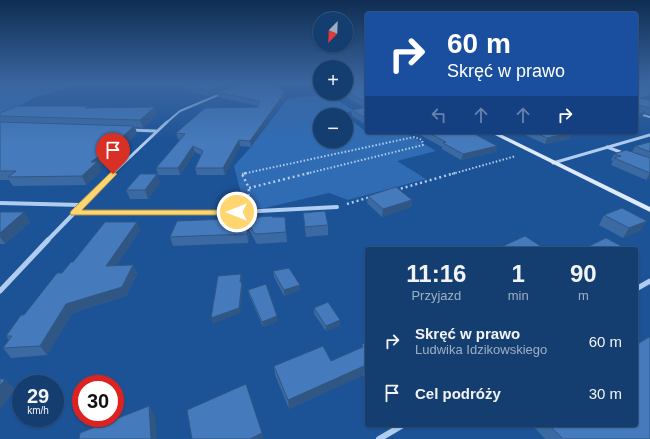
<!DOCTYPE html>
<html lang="pl">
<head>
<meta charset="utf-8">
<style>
  :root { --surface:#153e70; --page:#1e4575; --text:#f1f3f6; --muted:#9daec3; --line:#345783 }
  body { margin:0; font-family:Arial,sans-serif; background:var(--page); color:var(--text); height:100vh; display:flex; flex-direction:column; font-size:15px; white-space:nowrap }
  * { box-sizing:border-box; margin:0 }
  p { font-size:13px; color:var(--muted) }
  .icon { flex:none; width:22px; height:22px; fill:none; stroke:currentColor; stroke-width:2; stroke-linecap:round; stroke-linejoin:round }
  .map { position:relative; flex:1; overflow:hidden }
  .sheet { position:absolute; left:365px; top:247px; width:273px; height:180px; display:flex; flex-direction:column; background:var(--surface); border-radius:4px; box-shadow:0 1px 3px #0004,0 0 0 1px var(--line) }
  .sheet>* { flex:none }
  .banner { position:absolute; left:365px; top:12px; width:273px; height:122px; border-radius:4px; box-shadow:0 1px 3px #0004,0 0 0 1px var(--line); background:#1a4fa0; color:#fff; overflow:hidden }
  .needle { width:26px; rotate:203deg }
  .tools { position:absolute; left:313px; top:12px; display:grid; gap:8px }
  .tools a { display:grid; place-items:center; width:40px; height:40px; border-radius:50%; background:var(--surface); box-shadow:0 1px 3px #0004,0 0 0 1px var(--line); font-size:20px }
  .speed { position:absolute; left:12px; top:375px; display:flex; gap:8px; font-size:20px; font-weight:700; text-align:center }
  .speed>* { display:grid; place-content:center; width:52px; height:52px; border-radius:50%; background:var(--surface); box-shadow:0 1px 3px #0004,0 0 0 1px var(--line); line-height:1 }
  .speed small { font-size:10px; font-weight:400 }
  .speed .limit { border:6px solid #d22; background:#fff; color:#111 }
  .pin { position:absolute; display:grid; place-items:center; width:34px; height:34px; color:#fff; margin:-41px -17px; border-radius:50% 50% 50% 0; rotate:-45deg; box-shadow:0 0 4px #0007 }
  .pin .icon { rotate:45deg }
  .me { position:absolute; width:44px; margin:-22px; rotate:270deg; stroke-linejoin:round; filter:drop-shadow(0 0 3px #0008) }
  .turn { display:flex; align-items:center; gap:14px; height:84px; padding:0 16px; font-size:18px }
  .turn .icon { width:52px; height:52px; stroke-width:2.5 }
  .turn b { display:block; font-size:28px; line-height:34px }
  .lanes { display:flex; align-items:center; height:38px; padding:0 16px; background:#0003; justify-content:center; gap:20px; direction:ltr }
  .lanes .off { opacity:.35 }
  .eta { display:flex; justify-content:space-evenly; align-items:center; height:68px; text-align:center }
  .eta b { font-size:24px; font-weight:600; line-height:28px }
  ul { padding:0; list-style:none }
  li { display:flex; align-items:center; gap:12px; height:52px; padding:0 16px }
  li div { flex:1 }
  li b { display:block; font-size:15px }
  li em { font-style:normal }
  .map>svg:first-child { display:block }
  .green { fill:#306cb4 }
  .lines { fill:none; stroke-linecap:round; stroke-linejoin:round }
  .path-far1 { stroke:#b0cdef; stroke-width:2; stroke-dasharray:1.5 2; stroke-linecap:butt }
  .path { stroke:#b0cdef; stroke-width:2.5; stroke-dasharray:2 3; stroke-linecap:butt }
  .street-far4 { stroke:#b0cdef; stroke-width:2 }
  .street-far3 { stroke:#b0cdef; stroke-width:3 }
  .street-far2 { stroke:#b0cdef; stroke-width:4 }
  .street-far1 { stroke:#b0cdef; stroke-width:5 }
  .street { stroke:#b0cdef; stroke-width:6 }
  .secondary { fill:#deeafb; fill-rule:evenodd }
  .wall { fill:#3b6aa3 }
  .shaded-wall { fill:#305684 }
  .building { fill:#457bbd; stroke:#305684 }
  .route { fill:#ffd56f; stroke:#a68a48 }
</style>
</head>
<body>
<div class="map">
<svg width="650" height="439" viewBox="0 0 650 439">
  <rect width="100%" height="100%" fill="#1c5296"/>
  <g class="green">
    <polygon points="0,83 87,83 38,96 0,116"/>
    <polygon points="328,94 354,111 342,113 344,115 320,115 320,141 346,141 346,117 367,132 404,132 436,151 397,161 426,179 348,200 329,193 264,208 245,209 234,166 250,148 287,99"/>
  </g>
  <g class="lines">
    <g class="path-far1">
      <polyline points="242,174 414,137 422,140 423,145 305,174"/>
      <polyline points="452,174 516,156"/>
    </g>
    <g class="path">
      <polyline points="246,173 242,174 249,188"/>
      <polyline points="249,188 309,173"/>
      <polyline points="396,190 455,173"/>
      <polyline points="248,201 249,188"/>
      <polyline points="347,204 370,197"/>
    </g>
    <g class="street-far4">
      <polyline points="636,113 650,117"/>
      <polyline points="166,123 180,111 223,93"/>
    </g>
    <g class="street-far3">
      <polyline points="130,130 156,131"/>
      <polyline points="607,147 623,153"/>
      <polyline points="553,163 650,135"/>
      <polyline points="112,174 167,122"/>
    </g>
    <g class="street-far2">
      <polyline points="0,203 81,205"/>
      <polyline points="75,213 237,212 337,207"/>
      <polyline points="47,241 113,173"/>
    </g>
    <g class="street-far1">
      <polyline points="636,289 650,281"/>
      <polyline points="0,291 48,240"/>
    </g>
    <polyline class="street" points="379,439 403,425"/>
    <polygon class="secondary" points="489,132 496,132 650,207 650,212"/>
  </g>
  <g class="wall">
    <polygon points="346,83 367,83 367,125 352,116 352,110 365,108 341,93 346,93"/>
    <polygon points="183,85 282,90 285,97 251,147 240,146 225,175 197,175 195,168 201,155 195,152 180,175 158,175 156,168 180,140 178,139 176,133 258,107 258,106 218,97 217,93 209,96 184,90"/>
    <polygon points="636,85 650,88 650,100 649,100 650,100 650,114 644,113 642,117 636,119"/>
    <polygon points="155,107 156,114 143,128 135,127 137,133 120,150 99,167 101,171 86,185 13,186 9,180 0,180 0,113 90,108"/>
    <polygon points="415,132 471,132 497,146 495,152 461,160 442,149 442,147"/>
    <polygon points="519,132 572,132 569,139 545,144"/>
    <polygon points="650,142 650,178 646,180 611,165 613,161 611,160 614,154 632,152 635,146"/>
    <polygon points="160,183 148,199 130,199 126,190"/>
    <polygon points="368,196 412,200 411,207 382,217 367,203"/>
    <polygon points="0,212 24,212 30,222 5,244 0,244"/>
    <polygon points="303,213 328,225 328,235 306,237 304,223"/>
    <polygon points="604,215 641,230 623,238 599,225"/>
    <polygon points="272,217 285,217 287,242 258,244 256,243 250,231 248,243 173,246 170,237"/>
    <polygon points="140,230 116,266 133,265 137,274 126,296 72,313 47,355 11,358 3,348 9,340 6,336 62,273 73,262"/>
    <polygon points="273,271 300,290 284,296 274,277"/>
    <polygon points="248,290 278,321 263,327 249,295"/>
    <polygon points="314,308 340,326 326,331 314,314"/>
    <polygon points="367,342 367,380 363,375 289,409 275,375 274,366 331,361 362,348 362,344"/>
    <polygon points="636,345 650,439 545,439 532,425 636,425"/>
  </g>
  <g class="shaded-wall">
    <polygon points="229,83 243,83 209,96 208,91"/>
    <polygon points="285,83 296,83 278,91 277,86"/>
    <polygon points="285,92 285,97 251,147 250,141"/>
    <polygon points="650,95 650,100 638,103 640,98"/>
    <polygon points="155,107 156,114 143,128 140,120"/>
    <polygon points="645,112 642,117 636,119 636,114"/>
    <polygon points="134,126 137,133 120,150 99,167 101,171 86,185 82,176 91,162"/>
    <polygon points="572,132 569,139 545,144 547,138"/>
    <polygon points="239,140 240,146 225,175 223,168"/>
    <polygon points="193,146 195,152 180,175 178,168"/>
    <polygon points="497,146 495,152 461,160 463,154"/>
    <polygon points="650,173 650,178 646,180"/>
    <polygon points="157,174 160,183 148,199 145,190"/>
    <polygon points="412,200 411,207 382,217 383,209"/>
    <polygon points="24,212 30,222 5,244 0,237 0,233"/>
    <polygon points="647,221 641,230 623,238 629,228"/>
    <polygon points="137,222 140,230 110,275 106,266"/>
    <polygon points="248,222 250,231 248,243 247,234"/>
    <polygon points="133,265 137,274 126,296 72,313 47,355 40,346 66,304"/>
    <polygon points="241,274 242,279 241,286 242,282 243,287 240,313 213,324 211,318 240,282"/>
    <polygon points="300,285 300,290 284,296 284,290"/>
    <polygon points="277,316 278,321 263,327 262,322"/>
    <polygon points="340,320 340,326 326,331 326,326"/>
    <polygon points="364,366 363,375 289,409 288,400"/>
    <polygon points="5,379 15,389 0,410 0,386"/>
    <polygon points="149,406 155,416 157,439 151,439"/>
    <polygon points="262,433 264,439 250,439"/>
  </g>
  <g class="building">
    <polygon points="191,83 229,83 208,91 183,85"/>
    <polygon points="242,83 285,83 277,86 285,92 250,141 239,140 223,168 195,168 203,151 193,146 178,168 156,168 185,134 176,133 205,108 258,107 259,101 217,92"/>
    <polygon points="346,83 367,83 367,103 346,91"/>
    <polygon points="636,85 650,88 650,95 640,98 650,100 650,108 638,105 636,107 637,109 645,112 636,114"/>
    <polygon points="17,106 89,106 85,108 155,107 140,120 0,116 0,113"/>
    <polygon points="367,107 367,119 352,110"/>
    <polygon points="0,122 134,126 117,142 91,162 97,162 82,176 8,177 16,171 0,171"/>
    <polygon points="427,132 471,132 497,146 463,154 443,143 446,142"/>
    <polygon points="534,132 572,132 547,138"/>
    <polygon points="650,142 650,152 635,146"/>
    <polygon points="626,150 650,158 650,173 614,158 621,156 614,154"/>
    <polygon points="140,174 157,174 145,190 126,190"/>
    <polygon points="396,187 412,200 383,209 368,196"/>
    <polygon points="622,208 647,221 629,228 604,215"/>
    <polygon points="325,211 328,225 305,227 303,213"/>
    <polygon points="0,212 24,212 0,233"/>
    <polygon points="272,216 272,217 285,217 286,232 257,234 254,233 248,222 247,234 170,237 177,221 258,218 258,217"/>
    <polygon points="105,222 137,222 106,266 133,265 122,287 66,304 40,346 3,348 12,336 6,336 21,315 24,315 57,273 62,273 71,262 73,262"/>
    <polygon points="525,236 545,249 501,249 499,248"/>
    <polygon points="606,238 625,248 623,249 583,249"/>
    <polygon points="289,268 300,285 284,290 273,271"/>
    <polygon points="241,274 240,282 242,282 239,308 211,318 218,276"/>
    <polygon points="266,284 277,316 262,322 248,290"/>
    <polygon points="328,302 340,320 326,326 314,308"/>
    <polygon points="649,337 650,337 650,439 563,439 549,425 636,425 636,365 639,363 636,360 636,345"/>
    <polygon points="367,342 367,370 364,366 288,400 274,366 323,346 331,361 363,347 362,344"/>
    <polygon points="0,379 5,379 0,386"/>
    <polygon points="246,384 262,433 250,439 192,439 187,410"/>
    <polygon points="149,406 151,439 79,439 80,433"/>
  </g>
  <linearGradient id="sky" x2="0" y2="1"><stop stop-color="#0f2d52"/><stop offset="0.58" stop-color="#3a66a0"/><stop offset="1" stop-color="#3a66a0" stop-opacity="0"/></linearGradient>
  <rect width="650" height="144" fill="url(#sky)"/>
  <polygon class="route" points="113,171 117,174 116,175 82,210 237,210 241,212 237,215 71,215 70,213 71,211 111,172"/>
</svg>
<div class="tools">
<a><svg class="needle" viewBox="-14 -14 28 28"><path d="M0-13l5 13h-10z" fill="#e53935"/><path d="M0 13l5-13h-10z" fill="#9daec3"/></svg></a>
<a>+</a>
<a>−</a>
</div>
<div class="speed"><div>29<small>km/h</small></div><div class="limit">30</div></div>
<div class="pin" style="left:113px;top:174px;background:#d93025"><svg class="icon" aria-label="arrive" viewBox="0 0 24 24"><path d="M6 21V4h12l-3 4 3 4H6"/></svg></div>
<svg class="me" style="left:237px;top:212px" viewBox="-20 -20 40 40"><circle r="17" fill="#ffd56f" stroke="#fff" stroke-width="3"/><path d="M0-11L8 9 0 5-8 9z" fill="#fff"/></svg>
<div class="banner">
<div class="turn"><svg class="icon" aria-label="right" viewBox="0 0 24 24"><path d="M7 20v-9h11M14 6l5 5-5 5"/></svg><div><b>60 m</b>Skręć w prawo</div></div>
<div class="lanes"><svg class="icon off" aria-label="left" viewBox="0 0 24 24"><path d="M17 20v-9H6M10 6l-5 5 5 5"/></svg><svg class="icon off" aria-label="ahead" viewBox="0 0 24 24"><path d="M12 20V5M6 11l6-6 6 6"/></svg><svg class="icon off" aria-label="ahead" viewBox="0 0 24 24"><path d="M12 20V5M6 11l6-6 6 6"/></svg><svg class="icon" aria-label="right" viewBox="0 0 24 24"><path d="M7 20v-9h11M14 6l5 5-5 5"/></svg></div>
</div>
<section class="sheet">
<div class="eta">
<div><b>11:16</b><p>Przyjazd</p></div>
<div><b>1</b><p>min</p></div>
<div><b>90</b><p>m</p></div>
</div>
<ul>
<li><svg class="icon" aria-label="right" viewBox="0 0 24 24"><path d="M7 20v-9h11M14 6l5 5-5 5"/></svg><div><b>Skręć w prawo</b><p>Ludwika Idzikowskiego</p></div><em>60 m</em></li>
<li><svg class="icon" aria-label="arrive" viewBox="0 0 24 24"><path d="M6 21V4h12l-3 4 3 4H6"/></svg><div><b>Cel podróży</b></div><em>30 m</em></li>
</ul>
</section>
</div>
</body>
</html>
